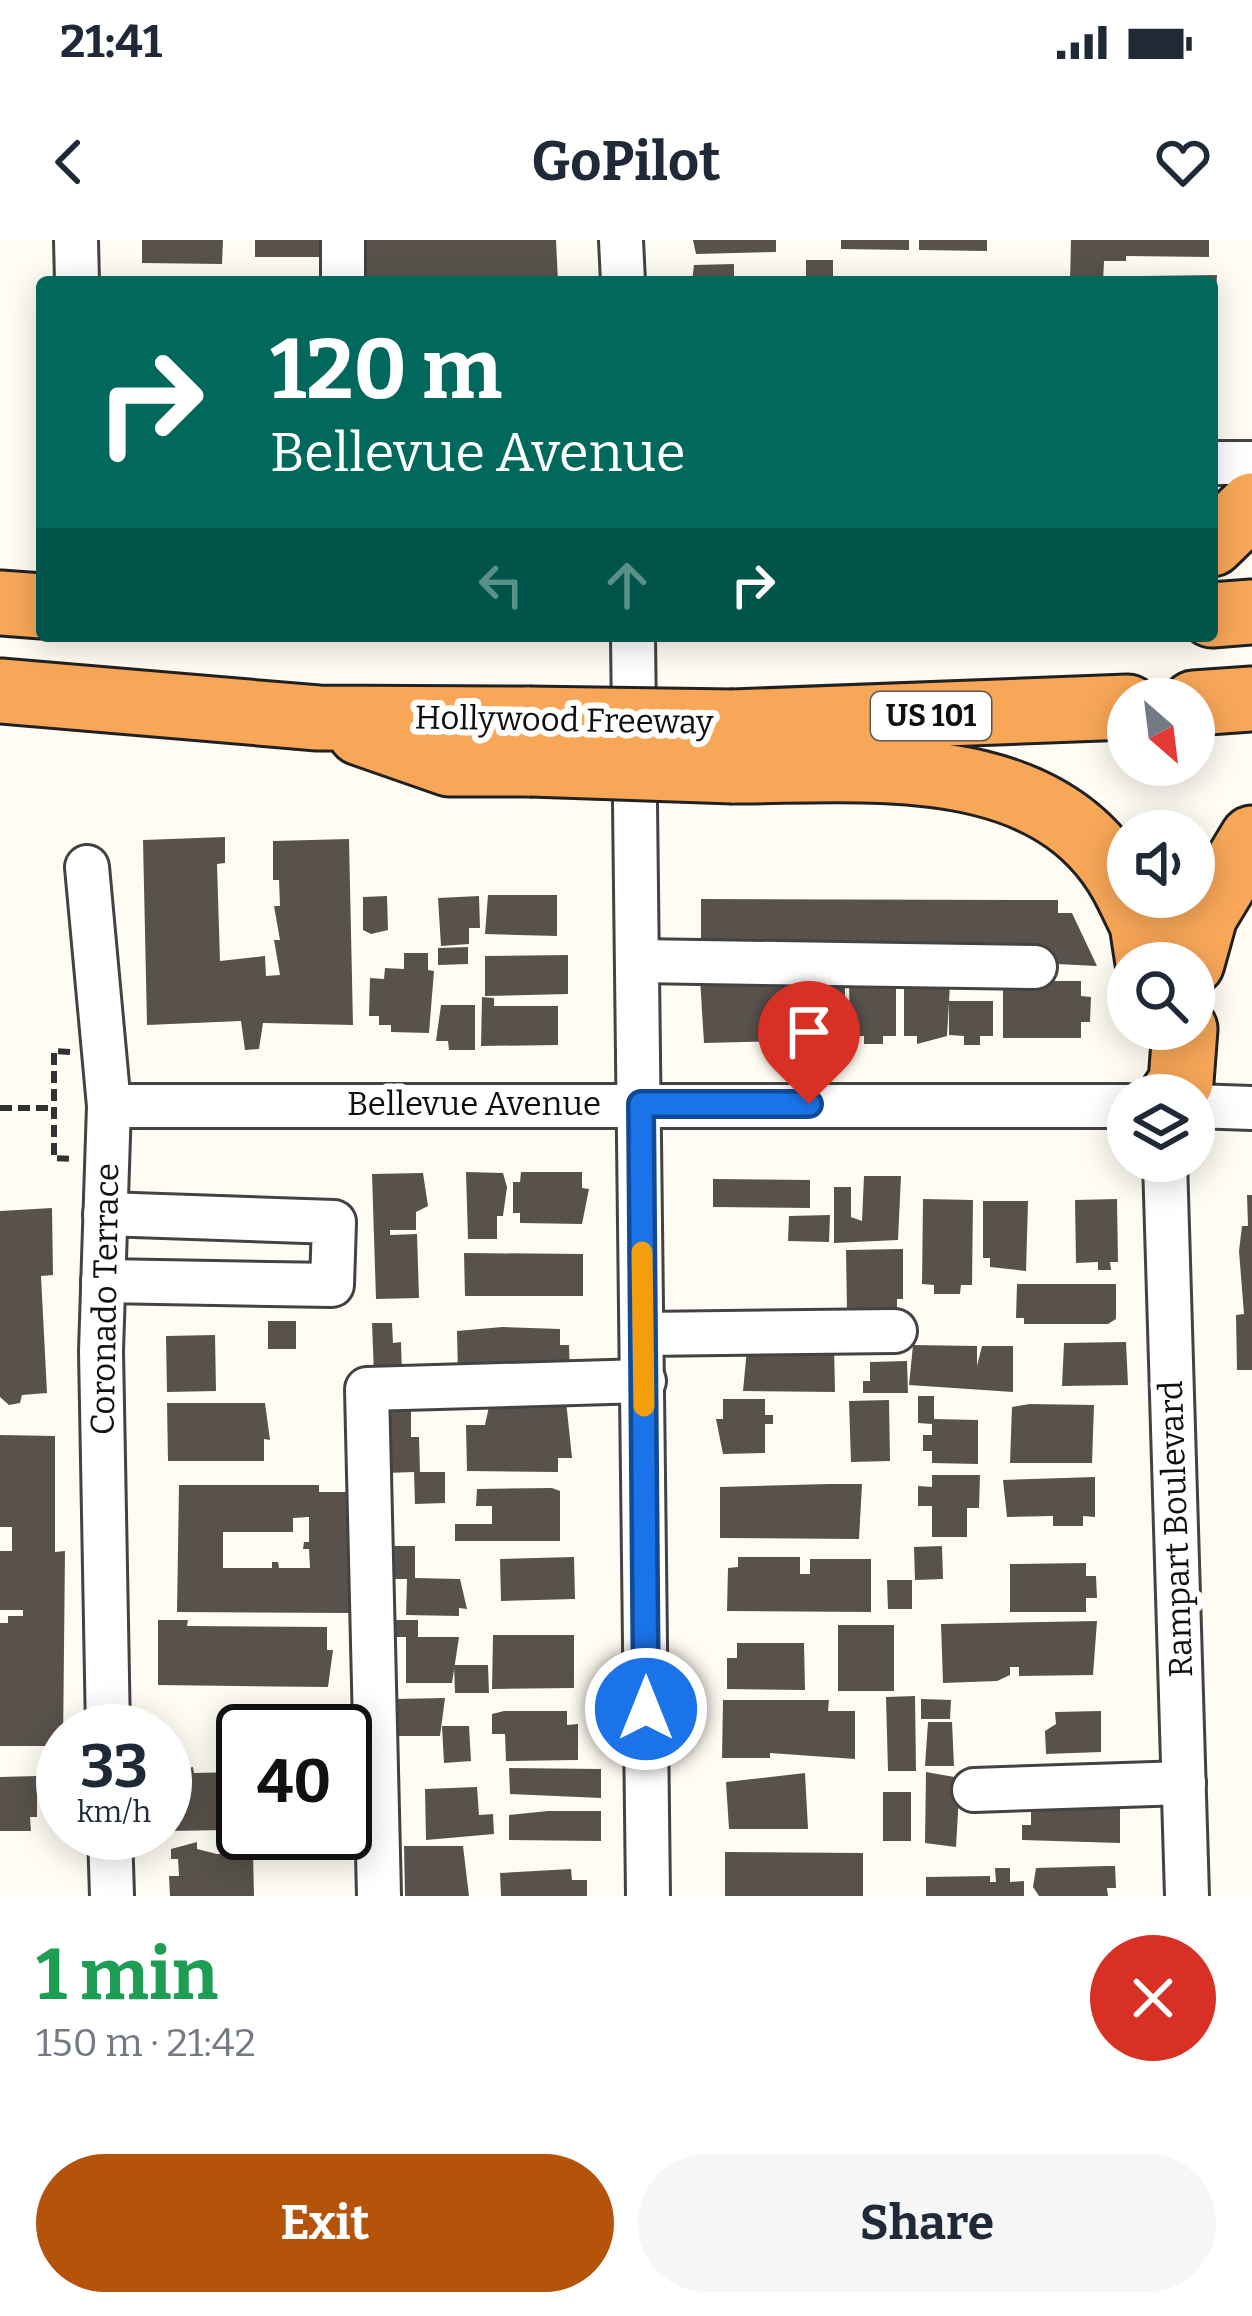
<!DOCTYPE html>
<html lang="en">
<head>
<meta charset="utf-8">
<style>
  :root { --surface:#fff; --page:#f6f6f7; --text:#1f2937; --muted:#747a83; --accent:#b45309 }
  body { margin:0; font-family:Bitter,serif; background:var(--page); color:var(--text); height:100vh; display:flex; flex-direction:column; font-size:45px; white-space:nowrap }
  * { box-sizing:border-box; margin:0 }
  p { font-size:39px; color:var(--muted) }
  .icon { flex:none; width:66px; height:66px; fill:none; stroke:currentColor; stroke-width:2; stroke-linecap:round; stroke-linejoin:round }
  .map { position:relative; height:1656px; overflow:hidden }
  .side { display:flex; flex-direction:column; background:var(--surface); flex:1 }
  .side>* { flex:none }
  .guide { position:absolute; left:36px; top:36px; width:1182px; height:366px; border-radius:12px; box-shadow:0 6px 30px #0003; background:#00695c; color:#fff; overflow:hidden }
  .needle { width:78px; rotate:152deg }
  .buttons { position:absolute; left:1107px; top:438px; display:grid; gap:24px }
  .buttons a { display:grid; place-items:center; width:108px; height:108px; border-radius:50%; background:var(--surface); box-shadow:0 6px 30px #0003; font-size:60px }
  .speed { position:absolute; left:36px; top:1464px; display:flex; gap:24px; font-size:60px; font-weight:700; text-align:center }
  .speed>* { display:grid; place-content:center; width:156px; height:156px; border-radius:50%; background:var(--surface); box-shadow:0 6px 30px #0003; line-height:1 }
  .speed small { font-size:30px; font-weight:400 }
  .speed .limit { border:6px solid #111; border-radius:18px; background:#fff; color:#111 }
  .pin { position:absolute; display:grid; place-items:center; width:102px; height:102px; color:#fff; margin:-123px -51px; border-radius:50% 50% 50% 0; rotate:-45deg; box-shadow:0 0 12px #0007 }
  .pin .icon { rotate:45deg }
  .me { position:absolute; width:132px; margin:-66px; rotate:0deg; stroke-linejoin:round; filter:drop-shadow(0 0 9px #0008) }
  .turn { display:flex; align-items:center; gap:42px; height:252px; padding:0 36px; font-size:54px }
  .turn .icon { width:156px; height:156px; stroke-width:2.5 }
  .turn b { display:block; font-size:84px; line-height:102px }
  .lanes { display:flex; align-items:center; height:114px; padding:0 36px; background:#0003; justify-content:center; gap:60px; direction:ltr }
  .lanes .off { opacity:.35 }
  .round { display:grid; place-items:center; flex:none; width:126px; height:126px; border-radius:63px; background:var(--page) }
  .summary { display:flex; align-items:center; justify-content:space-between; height:204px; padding:0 36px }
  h1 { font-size:72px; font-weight:700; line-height:90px; color:#1e9e55 }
  .button { display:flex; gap:24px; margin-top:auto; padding:24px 36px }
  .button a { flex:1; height:138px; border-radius:72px; background:var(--accent); color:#fff; font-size:48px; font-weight:700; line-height:138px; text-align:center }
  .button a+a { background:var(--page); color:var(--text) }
  .status { display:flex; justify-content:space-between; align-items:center; height:84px; padding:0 60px; background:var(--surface); direction:ltr }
  .status svg { height:33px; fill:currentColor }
  header { display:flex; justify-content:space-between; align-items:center; height:156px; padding:0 36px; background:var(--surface); font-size:54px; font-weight:700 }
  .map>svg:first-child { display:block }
  .building { fill:#59524c; fill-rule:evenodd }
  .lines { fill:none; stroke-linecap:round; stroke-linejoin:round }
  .minor-casing { stroke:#434343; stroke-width:48 }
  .highway-casing { stroke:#212121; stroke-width:69 }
  .path { stroke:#323232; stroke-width:6; stroke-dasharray:12 6; stroke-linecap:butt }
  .minor { stroke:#fff; stroke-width:42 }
  .highway { stroke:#f8a758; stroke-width:63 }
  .highway-bridge-casing { stroke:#212121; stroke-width:69; stroke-linecap:butt }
  .highway-bridge { stroke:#f8a758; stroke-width:63 }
  .route-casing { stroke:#114b97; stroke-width:30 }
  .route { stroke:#1a73e8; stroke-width:21 }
  .slow { stroke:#f59e0b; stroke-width:21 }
  .labels { text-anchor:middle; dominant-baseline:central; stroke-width:12; stroke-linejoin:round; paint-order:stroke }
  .shield { fill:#fff; stroke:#585858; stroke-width:3 }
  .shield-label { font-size:30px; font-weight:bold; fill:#101010 }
  .street-label { font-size:33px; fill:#101010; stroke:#fff }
</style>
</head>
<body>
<div class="status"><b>21:41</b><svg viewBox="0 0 49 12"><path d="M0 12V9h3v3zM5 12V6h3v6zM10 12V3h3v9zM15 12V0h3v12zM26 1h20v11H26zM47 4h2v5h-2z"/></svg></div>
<header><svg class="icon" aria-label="back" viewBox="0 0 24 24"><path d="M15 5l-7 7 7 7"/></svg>GoPilot<svg class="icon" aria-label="heart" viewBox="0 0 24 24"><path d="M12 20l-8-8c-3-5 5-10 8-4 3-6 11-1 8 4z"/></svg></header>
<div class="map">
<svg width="1252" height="1656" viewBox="0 0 1252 1656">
  <rect width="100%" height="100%" fill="#fffdf3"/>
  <g class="building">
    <polygon points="142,0 223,0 222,24 142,23"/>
    <rect x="255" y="0" width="68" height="17"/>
    <polygon points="367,0 556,0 558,42 366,40"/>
    <polygon points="693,0 776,0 776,12 696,14"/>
    <polygon points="841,0 909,0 909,10 841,9"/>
    <polygon points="919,0 987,0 987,11 919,10"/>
    <polygon points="1071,0 1209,0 1209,17 1126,16 1126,21 1104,21 1103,42 1070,42"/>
    <rect x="806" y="20" width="27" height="22"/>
    <polygon points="734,24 734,42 692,42 694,25"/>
    <polygon points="1217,35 1216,52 1212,42 1143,42 1143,36"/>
    <polygon points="225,597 225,623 217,624 220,721 265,716 266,736 280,735 274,700 280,700 274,666 280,666 279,640 273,640 273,601 349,599 353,785 263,783 259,809 245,810 241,781 147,785 143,600"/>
    <polygon points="488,655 557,655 557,696 485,694"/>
    <polygon points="387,656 388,690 371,694 363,690 363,657"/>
    <polygon points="479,656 480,688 469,688 469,704 441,706 438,658"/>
    <polygon points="701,659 1058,660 1058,673 1072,673 1097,726 701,707"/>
    <polygon points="468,707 468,724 438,725 438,708"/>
    <polygon points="404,713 428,713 428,730 434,731 429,793 391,792 391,785 379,785 379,776 369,776 370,738 384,739 385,728 404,729"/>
    <polygon points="568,715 568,754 485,756 485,716"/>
    <polygon points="700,738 792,738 788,801 704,803"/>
    <polygon points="896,741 896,796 883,796 883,804 864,804 864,796 850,796 849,742"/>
    <polygon points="1003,741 1081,741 1081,756 1091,757 1090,782 1081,782 1081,798 1003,798"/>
    <rect x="825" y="742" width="20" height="34"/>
    <polygon points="904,745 950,745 947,796 917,804 917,796 904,796"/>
    <polygon points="482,757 494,758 494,766 558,766 558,805 481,806"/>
    <polygon points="949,761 993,761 993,796 980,796 980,805 964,805 964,796 949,795"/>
    <polygon points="441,765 475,765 475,810 449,810 448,801 436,801"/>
    <polygon points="466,932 503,933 507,947 503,976 497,976 497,999 468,999"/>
    <polygon points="521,932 582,932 582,948 589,949 582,984 520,983 520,973 513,973 513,942 520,942"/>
    <polygon points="423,933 428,966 416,972 416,990 390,990 390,995 417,994 419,1058 376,1059 372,934"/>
    <polygon points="864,936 901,936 898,1000 834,1003 834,947 851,947 851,977 862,981"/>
    <polygon points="713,939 810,940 810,968 713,967"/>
    <polygon points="1247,955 1252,955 1252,1130 1237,1130 1236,1075 1244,1074 1239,1011 1242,986 1248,986"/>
    <polygon points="923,959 973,960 972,1045 961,1045 960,1054 934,1054 934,1045 922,1044"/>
    <polygon points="1117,959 1118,1022 1110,1022 1111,1030 1098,1030 1098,1022 1076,1023 1075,960"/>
    <polygon points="983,961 1028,961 1026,1031 990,1027 990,1018 983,1018"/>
    <polygon points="52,968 53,1035 41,1036 47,1153 22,1155 20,1163 9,1165 0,1157 0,971"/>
    <polygon points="830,975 829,1002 788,1001 789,976"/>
    <polygon points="903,1009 903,1059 897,1059 897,1071 847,1072 846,1010"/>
    <polygon points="464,1013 583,1014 583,1056 465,1056"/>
    <polygon points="1017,1044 1116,1044 1116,1079 1108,1084 1024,1084 1024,1078 1016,1078"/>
    <rect x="268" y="1081" width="28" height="28"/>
    <polygon points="372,1083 392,1083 393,1103 401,1102 402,1135 374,1135"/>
    <polygon points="502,1087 560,1089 560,1105 569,1105 570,1136 458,1135 457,1091"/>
    <polygon points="215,1095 216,1151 167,1152 166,1096"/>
    <polygon points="1126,1102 1128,1145 1062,1146 1064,1103"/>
    <polygon points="834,1104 835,1152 743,1151 747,1109"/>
    <polygon points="913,1105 977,1106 977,1126 982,1106 1013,1106 1013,1152 909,1145"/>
    <polygon points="907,1121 908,1153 863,1153 863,1141 870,1141 870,1122"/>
    <polygon points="918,1156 934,1156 934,1179 978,1180 978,1224 932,1223 932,1211 923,1211 923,1195 932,1195 932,1184 918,1183"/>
    <polygon points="723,1159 765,1159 765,1175 773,1175 773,1184 765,1184 765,1213 723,1214 716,1179 723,1179"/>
    <polygon points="889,1160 890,1221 851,1222 849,1161"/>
    <polygon points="566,1161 572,1218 558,1218 558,1232 467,1231 466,1185 485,1185 490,1162"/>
    <polygon points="167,1163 265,1163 270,1200 264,1199 264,1221 168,1221"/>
    <polygon points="1030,1164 1094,1165 1092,1223 1010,1223 1012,1167"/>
    <polygon points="384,1166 411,1170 411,1197 419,1197 420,1232 445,1232 445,1263 415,1264 414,1232 385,1233"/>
    <polygon points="0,1195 55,1196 55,1312 65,1311 63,1506 0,1506 0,1383 8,1383 8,1376 23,1376 23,1370 0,1370 0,1311 12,1311 12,1287 0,1287"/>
    <polygon points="932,1235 980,1235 979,1268 967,1268 967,1297 932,1297 932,1266 918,1266 918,1246 932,1247"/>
    <polygon points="1095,1237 1095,1277 1083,1276 1083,1286 1053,1286 1053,1276 1007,1277 1003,1240"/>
    <polygon points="829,1244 862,1244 859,1299 720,1298 720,1247"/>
    <path d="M179 1245H319V1252H351L354 1373 177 1372ZM309 1277V1302H304L303 1309H309L310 1328H279L278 1322H272V1328H223V1292H293V1278Z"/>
    <polygon points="552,1248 560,1251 560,1301 455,1301 455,1284 492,1284 492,1266 476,1266 477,1249"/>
    <polygon points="388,1306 415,1306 415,1338 460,1339 467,1369 459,1368 459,1376 406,1375 407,1339 388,1339"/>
    <polygon points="942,1306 943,1339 915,1340 914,1307"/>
    <polygon points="574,1317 575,1359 501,1361 500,1319"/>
    <polygon points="738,1317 800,1317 800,1334 810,1334 810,1319 871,1319 871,1372 727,1371 728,1328 738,1327"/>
    <polygon points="1086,1323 1086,1336 1096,1336 1097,1358 1086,1358 1086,1372 1010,1372 1010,1324"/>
    <polygon points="887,1340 912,1340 912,1369 888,1369"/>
    <polygon points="158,1380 188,1380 187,1386 327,1387 327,1410 333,1410 328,1447 158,1445"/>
    <polygon points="389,1380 418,1380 418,1397 459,1397 452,1443 406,1443 406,1397 390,1397"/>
    <polygon points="1097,1381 1093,1435 1019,1436 1019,1427 1010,1427 1010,1435 997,1441 943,1443 941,1384"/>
    <rect x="838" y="1385" width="56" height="66"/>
    <polygon points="493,1395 574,1395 574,1448 492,1449"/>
    <polygon points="737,1403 804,1403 805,1450 727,1449 727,1418 737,1418"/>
    <polygon points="454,1425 488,1425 489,1453 455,1453"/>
    <polygon points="915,1456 916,1531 888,1531 886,1457"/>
    <polygon points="445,1458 440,1496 393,1496 393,1459"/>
    <polygon points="921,1459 951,1460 950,1479 921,1479"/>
    <polygon points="723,1460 829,1460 828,1471 855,1471 855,1519 770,1513 770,1518 722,1518"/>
    <polygon points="504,1471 567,1471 567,1485 578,1484 578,1520 506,1521 505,1494 492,1494 492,1474"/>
    <polygon points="1101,1471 1101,1512 1046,1514 1045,1491 1056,1484 1055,1472"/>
    <polygon points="928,1482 952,1482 954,1526 925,1526"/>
    <polygon points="442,1486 469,1486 471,1521 444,1523"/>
    <polygon points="193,1527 194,1533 243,1532 243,1569 225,1569 225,1590 168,1591 167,1532"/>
    <polygon points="509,1528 601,1529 601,1558 510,1554"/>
    <polygon points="926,1532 960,1538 956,1607 925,1603"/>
    <polygon points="805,1533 808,1589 729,1589 726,1542"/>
    <polygon points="37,1536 37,1577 30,1577 31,1591 0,1591 0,1537"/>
    <polygon points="477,1547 479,1575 493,1574 494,1594 426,1600 425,1549"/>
    <rect x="883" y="1552" width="28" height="49"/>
    <polygon points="1031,1563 1120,1563 1120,1603 1022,1600 1022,1585 1031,1585"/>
    <polygon points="548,1571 601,1571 601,1601 509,1600 509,1575"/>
    <polygon points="197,1602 197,1609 217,1614 253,1613 254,1656 170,1656 169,1636 179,1636 178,1619 171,1619 171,1609"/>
    <polygon points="404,1606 463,1606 469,1656 405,1656"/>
    <polygon points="725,1612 863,1613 863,1656 725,1656"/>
    <polygon points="1107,1626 1115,1626 1116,1648 1107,1648 1108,1656 1039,1656 1033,1647 1036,1628"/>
    <polygon points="995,1628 1010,1628 1010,1642 1024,1641 1024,1656 926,1656 926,1637 990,1636 990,1642 996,1642"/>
    <polygon points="571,1629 572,1640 587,1640 587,1656 501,1656 500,1633"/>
  </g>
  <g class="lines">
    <g class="minor-casing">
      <g id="minor">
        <polyline points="76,0 77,42"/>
        <polyline points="343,0 343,42"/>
        <polyline points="621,0 623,42"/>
        <polyline points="1212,223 1252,223"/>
        <polyline points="633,396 648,1656"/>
        <polyline points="87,627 109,866 101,1111 108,1491"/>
        <polyline points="638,721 1035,727"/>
        <polyline points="109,866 1128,866"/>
        <polyline points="1194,866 1252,868"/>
        <polyline points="1165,921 1187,1656"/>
        <polyline points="103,1041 332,1045 334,982 105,974"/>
        <polyline points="643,1094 895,1091"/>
        <polyline points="974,1550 1184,1543"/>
        <polyline points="110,1593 112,1656"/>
        <polyline points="379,1656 367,1149 644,1141"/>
      </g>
    </g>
    <g class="highway-casing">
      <g id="highway">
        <polyline points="1212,304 1252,265"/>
        <polyline points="0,363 42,366"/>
        <polyline points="1212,375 1252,372"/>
        <polyline points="0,451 318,478 529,479"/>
        <polyline points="1194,463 1252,459"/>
        <polyline points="733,482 1128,467"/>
        <polyline points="360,493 449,524 531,524"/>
        <path d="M733 531C870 531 1056 508 1128 655"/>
        <polyline points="1129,657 1142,684 1148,723"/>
        <polyline points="1192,723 1205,676 1252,598"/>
        <polyline points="1172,855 1181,842 1185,789"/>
      </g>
    </g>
    <g class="path">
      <polyline points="70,812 54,811 54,918 74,919"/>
      <polyline points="0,868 50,868"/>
    </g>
    <use href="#minor" class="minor"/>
    <use href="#highway" class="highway"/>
    <g class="highway-bridge-casing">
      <g id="highway-bridge">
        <polyline points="529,479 733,482"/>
        <polyline points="531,524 733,531"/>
      </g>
    </g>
    <use href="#highway-bridge" class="highway-bridge"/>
  </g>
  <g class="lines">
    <g class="route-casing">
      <polyline id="route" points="646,1469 641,864 809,864"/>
    </g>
    <use href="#route" class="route"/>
    <polyline class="slow" points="642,1012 644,1166"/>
  </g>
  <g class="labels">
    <rect class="shield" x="871" y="452" width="120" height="48" rx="9"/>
    <g class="shield-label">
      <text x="931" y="476">US 101</text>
    </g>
    <g class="street-label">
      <text transform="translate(564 480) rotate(1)">Hollywood Freeway</text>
      <text x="474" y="864">Bellevue Avenue</text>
      <text transform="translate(105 1059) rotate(-89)">Coronado Terrace</text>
      <text transform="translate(1176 1289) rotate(-92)">Rampart Boulevard</text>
    </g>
  </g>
</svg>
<div class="buttons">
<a><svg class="needle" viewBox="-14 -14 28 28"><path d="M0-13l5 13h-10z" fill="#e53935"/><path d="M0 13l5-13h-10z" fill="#747a83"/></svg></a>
<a><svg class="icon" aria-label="sound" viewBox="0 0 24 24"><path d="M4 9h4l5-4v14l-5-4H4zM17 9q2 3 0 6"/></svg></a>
<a><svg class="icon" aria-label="search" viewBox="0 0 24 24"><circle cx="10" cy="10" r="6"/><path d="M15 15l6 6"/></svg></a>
<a><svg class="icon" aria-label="layers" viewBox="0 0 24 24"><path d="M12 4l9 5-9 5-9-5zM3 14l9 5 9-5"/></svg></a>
</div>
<div class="speed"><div>33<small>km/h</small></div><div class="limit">40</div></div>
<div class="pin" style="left:809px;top:864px;background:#d93025"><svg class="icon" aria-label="arrive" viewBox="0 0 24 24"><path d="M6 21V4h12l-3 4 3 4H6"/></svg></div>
<svg class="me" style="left:646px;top:1469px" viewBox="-20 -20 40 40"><circle r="17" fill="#1a73e8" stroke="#fff" stroke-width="3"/><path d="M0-11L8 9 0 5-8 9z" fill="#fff"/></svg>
<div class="guide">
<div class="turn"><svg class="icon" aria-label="right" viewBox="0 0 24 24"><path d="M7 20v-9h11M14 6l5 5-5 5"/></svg><div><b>120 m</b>Bellevue Avenue</div></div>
<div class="lanes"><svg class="icon off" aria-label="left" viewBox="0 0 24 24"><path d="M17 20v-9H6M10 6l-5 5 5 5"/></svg><svg class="icon off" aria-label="ahead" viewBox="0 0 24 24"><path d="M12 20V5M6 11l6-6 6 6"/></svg><svg class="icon" aria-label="right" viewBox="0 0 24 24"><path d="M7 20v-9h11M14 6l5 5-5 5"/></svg></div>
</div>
</div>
<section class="side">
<div class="summary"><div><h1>1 min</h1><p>150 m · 21:42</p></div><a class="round" style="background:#d93025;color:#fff"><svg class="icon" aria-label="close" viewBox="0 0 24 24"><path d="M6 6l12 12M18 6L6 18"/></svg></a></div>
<div class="button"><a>Exit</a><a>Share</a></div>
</section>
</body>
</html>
